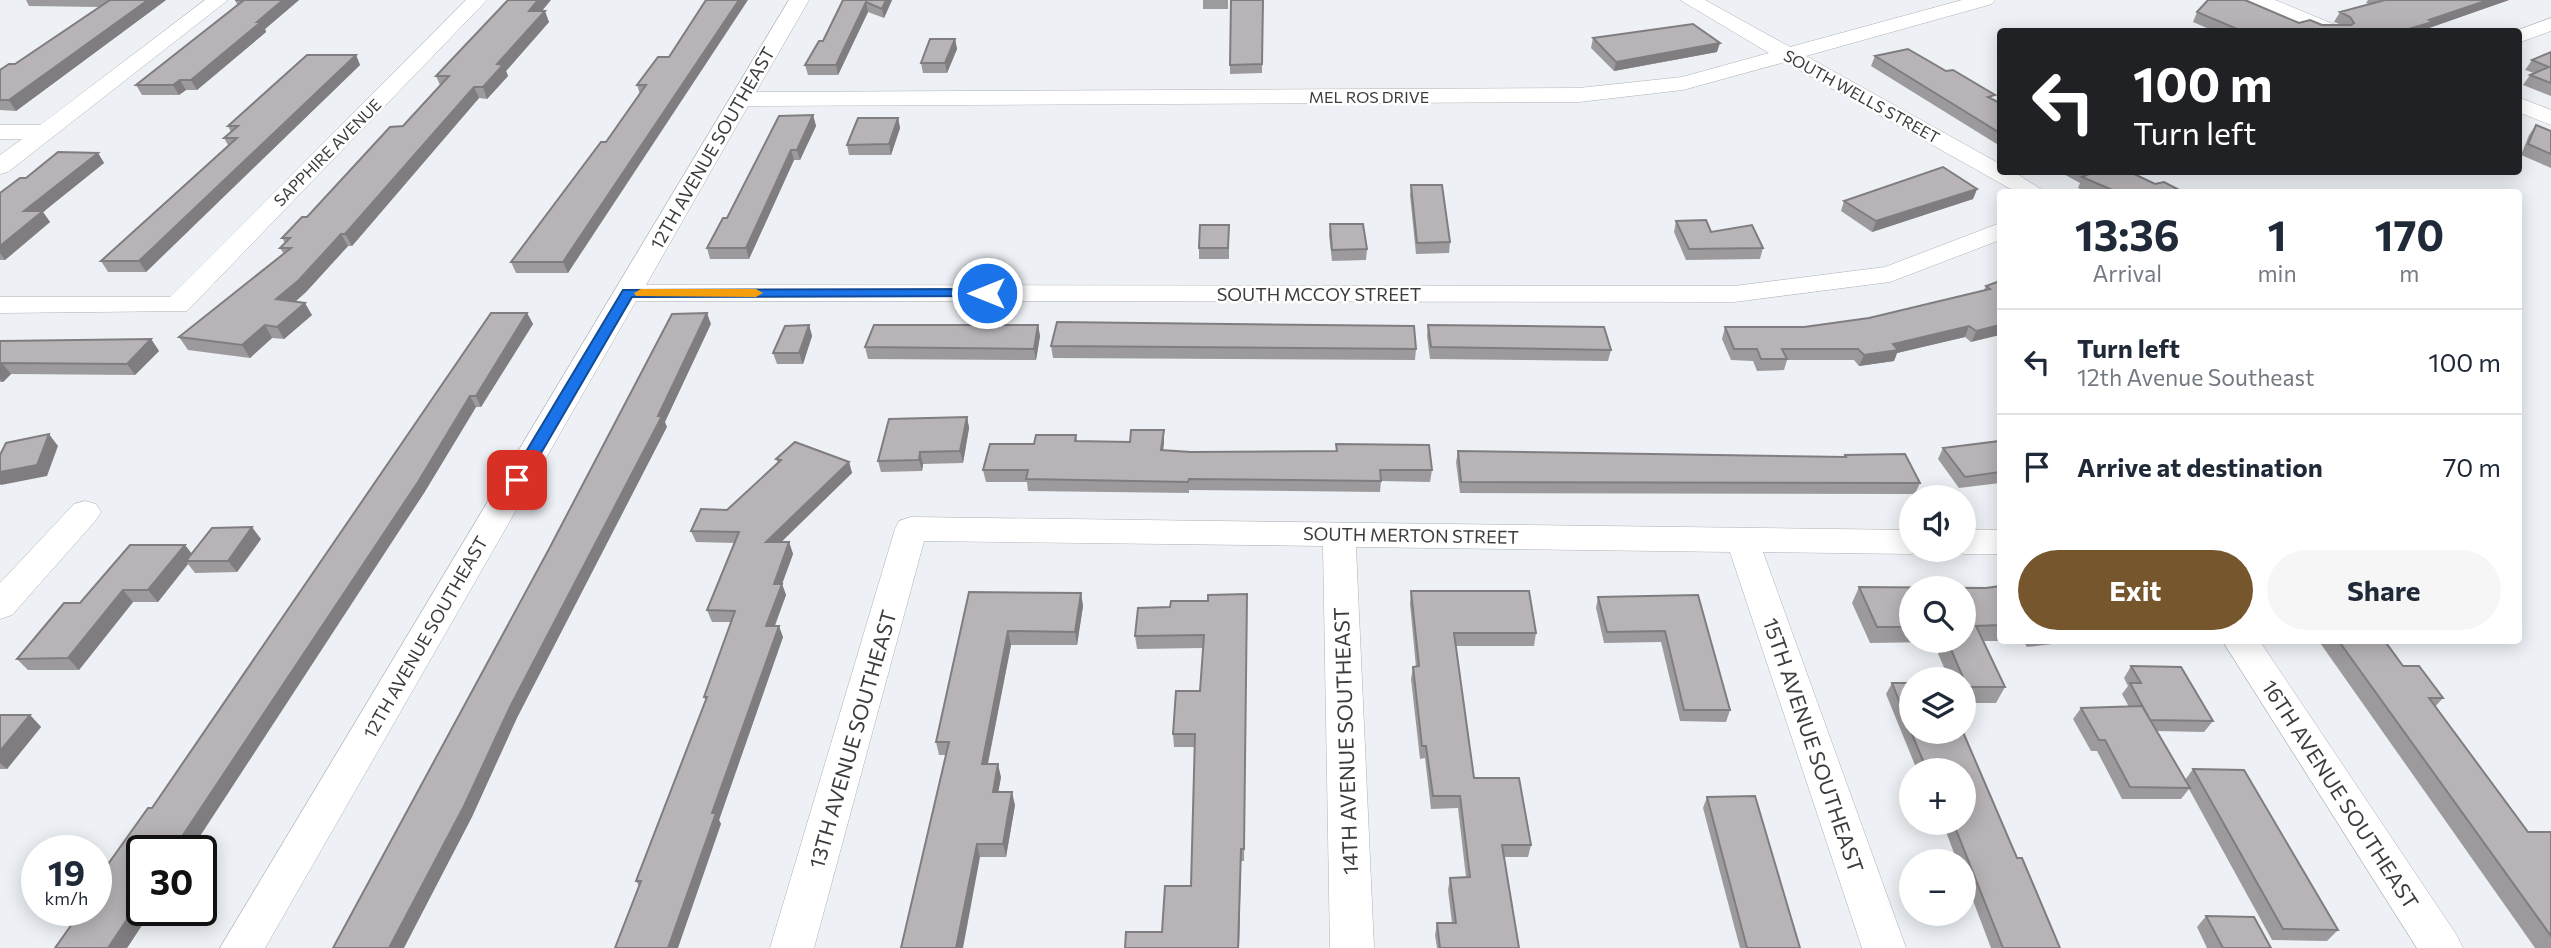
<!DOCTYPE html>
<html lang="en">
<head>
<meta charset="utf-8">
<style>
  :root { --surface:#fff; --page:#f6f6f7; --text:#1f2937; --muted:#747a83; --line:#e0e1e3; --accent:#76562c }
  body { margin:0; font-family:Commissioner,sans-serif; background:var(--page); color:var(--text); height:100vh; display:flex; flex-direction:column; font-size:26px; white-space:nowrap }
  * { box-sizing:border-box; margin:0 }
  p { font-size:23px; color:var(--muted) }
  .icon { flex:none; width:38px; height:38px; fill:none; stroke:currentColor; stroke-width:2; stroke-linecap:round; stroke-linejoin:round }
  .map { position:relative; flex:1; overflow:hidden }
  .side { position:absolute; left:1997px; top:189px; width:525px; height:455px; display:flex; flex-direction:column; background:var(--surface); border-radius:7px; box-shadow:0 4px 18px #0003 }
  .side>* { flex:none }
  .top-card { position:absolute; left:1997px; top:28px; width:525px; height:147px; border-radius:7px; box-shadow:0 4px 18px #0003; background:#202124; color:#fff; overflow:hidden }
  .tools { position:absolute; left:1899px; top:485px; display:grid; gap:14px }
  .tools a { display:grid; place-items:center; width:77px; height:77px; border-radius:50%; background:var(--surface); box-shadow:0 4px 18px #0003; font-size:35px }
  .speed { position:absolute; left:21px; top:835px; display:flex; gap:14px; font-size:35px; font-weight:700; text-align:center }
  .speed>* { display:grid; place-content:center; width:91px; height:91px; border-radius:50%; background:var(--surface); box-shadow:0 4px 18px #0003; line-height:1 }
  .speed small { font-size:18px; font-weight:400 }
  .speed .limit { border:4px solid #111; border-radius:10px; background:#fff; color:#111 }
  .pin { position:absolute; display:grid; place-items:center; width:60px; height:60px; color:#fff; margin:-30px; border-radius:14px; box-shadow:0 4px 10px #0006 }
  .me { position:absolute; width:77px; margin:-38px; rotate:270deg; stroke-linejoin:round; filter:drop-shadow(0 0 5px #0008) }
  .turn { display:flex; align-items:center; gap:24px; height:147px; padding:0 21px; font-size:32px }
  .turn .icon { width:91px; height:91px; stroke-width:2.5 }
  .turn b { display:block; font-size:49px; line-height:60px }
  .eta { display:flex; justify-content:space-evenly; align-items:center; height:119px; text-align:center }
  .eta b { font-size:42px; font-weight:700; line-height:49px }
  .cta { display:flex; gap:14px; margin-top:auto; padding:14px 21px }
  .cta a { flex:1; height:80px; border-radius:42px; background:var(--accent); color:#fff; font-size:28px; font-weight:700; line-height:80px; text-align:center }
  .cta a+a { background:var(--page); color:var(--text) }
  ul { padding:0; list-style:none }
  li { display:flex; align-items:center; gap:21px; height:105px; padding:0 21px; border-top:2px solid var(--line) }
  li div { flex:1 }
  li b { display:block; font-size:26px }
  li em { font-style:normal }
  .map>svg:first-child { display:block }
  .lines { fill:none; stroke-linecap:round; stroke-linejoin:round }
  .minor-casing { stroke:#aeb1b5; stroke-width:1 }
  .minor { fill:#fff; fill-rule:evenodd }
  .wall { fill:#9d9a9d; fill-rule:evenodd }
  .shaded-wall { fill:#807d80 }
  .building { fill:#b7b3b7; stroke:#807d80; stroke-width:2 }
  .route { fill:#1a73e8; stroke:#114b97; stroke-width:2 }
  .slow { fill:#f59e0b }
  .labels { text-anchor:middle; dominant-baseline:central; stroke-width:5; stroke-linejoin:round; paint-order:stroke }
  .far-street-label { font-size:16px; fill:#3b3d3e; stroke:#fff }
  .street-label { font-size:18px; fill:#3b3d3e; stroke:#fff }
  .near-street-label { font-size:21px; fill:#3b3d3e; stroke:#fff }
</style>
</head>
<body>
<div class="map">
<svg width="2551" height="948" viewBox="0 0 2551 948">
  <rect width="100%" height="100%" fill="#edf1f5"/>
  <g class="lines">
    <g class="minor-casing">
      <g id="minor">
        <polygon points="205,0 228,0 8,172 0,174 0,155 22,139 0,139 0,125 40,125"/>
        <polygon points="466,0 487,0 187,311 0,313 0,297 170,297"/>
        <polygon points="789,0 809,0 756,92 1579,88 1682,77 1769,53 1680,0 1705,0 1790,47 1962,0 1995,0 1992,4 1806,56 2000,164 2000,172 2014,172 2045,192 2016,192 1785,62 1683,90 1579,102 748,106 646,285 1734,286 1885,267 2000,223 2000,240 1890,282 1734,302 636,301 265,948 220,948"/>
        <polygon points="2248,0 2275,0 2343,28 2346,32 2317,32 2251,4"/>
        <polygon points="2551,18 2551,31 2518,43 2518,32 2513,32"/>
        <polygon points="2518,97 2551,110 2551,125 2518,112"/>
        <polygon points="85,501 96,504 101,512 96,520 12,615 0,619 0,583 74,504"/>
        <polygon points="911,517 1911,530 1911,550 1923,550 1911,554 1763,552 1906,948 1862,948 1730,552 1356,547 1374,948 1330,948 1323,546 924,541 814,948 770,948 895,529 899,521"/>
        <polygon points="1964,530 2000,530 2000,554 1964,554 1952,550 1964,550"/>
        <polygon points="2222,640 2259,640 2456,934 2463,948 2417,948"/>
      </g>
    </g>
    <use href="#minor" class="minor"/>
  </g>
  <g class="wall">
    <polygon points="26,0 166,0 16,111 0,110 0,70 15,64 99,7 29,6"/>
    <polygon points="235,0 299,0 265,29 266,32 197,90 186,90 179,95 142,95 136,85 238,6"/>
    <polygon points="843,0 892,0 884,18 868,12 838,75 808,75 805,65 823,41"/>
    <rect x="1203" y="0" width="25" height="9"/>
    <polygon points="1263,0 1262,73 1230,74 1230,65"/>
    <polygon points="2368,0 2509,0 2429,28 2427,32 2216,32 2193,22 2197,12 2299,23 2322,25 2342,25 2334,22 2340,12 2369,4 2366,3"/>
    <polygon points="542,11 549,22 506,71 508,76 487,99 479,98 352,246 348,246 306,292 295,302 312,315 284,339 272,338 250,358 188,350 179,337 284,254 280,248 285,243 282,238 307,217 403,126 440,85 436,76"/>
    <polygon points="1593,38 1717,52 1614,71 1591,48"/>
    <polygon points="955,39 957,49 947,73 923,73 921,63"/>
    <polygon points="2551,52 2551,96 2523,85 2530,75 2534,73 2525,70 2532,60"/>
    <polygon points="356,55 360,65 146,272 108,272 101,261 228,145 224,138 231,132 228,126"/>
    <polygon points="1875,56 2000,103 2000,146 1871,66"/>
    <polygon points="669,57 568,273 516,273 511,262 606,142 640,94 637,85"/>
    <polygon points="813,115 816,126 800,160 794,160 749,259 710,259 707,248 727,218"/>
    <polygon points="898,118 900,128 891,155 849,155 847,145"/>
    <polygon points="2536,125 2551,131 2551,168 2521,155 2529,135"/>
    <polygon points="98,153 104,163 43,212 50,222 5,260 0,260 0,193 26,178"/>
    <polygon points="2060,172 2130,172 2155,184 2183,192 2088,192 2078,188 2080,183"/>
    <polygon points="1411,185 1450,242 1449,253 1416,254 1410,195"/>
    <polygon points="1977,189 1973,199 1872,232 1841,211 1844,201"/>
    <polygon points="1676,221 1763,248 1760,259 1686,260 1674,232"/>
    <polygon points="1330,224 1367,249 1366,260 1332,261 1329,235"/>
    <polygon points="1229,225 1229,259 1199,259 1199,248"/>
    <polygon points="2000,281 1971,342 1965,337 1897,353 1894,361 1859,366 1854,360 1787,360 1784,370 1757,371 1753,361 1731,360 1722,339 1725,327 1804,327 1869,318 1984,290 1986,286"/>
    <polygon points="527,313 533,324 481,407 476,407 424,493 142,910 152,910 127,948 152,808"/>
    <polygon points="809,325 812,336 803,364 777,364 773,353"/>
    <polygon points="1038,325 1040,336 1036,360 868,359 865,347"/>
    <polygon points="1428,325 1611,350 1608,361 1430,359 1427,336"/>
    <polygon points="151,339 159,351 135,375 11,374 3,382 0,382 0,341"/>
    <polygon points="1051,346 1416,349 1415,360 1053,358"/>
    <polygon points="967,417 969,428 963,463 923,464 922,471 881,472 878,461"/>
    <polygon points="1164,430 1164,442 1163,450 1432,470 1430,482 1381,481 1380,492 1189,490 1189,493 1028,491 1027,482 986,482 983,470 1034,444 1076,435 1077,441 1130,442"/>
    <polygon points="2000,441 2000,483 1959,488 1938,459 1943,448"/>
    <polygon points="1458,451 1844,457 1845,455 1920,483 1915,494 1460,493 1456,462"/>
    <polygon points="776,459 849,462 852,473 781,542 789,542 793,554 782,584 786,595 775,626 783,637 719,820 721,824 639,886 636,881 706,701 704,697 731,622 712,622 707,610 735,543 696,542 691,531 727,510 778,463"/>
    <polygon points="261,539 237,572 195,573 188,564 158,602 133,602 79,670 28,670 17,659 80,603 185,545 192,554"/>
    <path d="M2000 586V640H2084L2027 647 2023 641H1983L2005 687 1996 703H1964V679H1949L1933 642 1870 643 1852 603 1859 587 1986 588ZM1911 588 1964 640H1911Z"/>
    <polygon points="1411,591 1536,633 1534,646 1456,646 1474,778 1531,845 1528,857 1504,857 1519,948 1437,948 1435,935 1437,923 1452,923 1448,890 1450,878 1466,877 1458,808 1431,809 1425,758 1420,759 1411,679 1413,667 1416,667 1410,604"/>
    <polygon points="969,592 1081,593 1083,606 1077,645 1011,645 988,764 1001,777 998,792 1015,805 1006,857 980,857 946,755 939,755 936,742"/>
    <polygon points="1247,594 1244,861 1241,861 1239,948 1125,948 1162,932 1191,886 1195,747 1174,747 1173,734 1200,691 1203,648 1137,649 1135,636 1170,607"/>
    <polygon points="1698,595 1730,710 1726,722 1680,721 1661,642 1604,643 1596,608 1598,597"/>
    <polygon points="2318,640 2384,640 2403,666 2443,698 2435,707 2528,832 2551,832 2551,948 2535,948"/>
    <polygon points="2131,666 2213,721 2204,732 2156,731 2185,780 2193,769 2338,930 2327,941 2272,940 2189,789 2181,799 2122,799 2097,751 2091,751 2073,719 2081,708 2129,707 2122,694 2128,686 2124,678"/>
    <polygon points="1892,683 1911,683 1911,732 1963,732 2017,858 2022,858 2060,948 1991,948 1964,877 1964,861 1957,861 1945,829 1940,829 1938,822 1964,822 1964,770 1917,770 1886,694"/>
    <polygon points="0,715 30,715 41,727 7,769 0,769"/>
    <polygon points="1707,797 1800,948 1740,948 1703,808"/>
    <polygon points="2206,916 2271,948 2207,948 2197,927"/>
  </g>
  <g class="shaded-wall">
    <polygon points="148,0 166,0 16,111 9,100"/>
    <polygon points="283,0 299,0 265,29 266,32 197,90 191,80"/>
    <polygon points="538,0 551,0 533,22 529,11"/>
    <polygon points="739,0 748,0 568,273 563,262"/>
    <polygon points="886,0 892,0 884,18 882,9"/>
    <polygon points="2488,0 2509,0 2429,28 2427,32 2398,32"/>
    <polygon points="866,2 868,12 838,75 836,65"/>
    <polygon points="545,11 549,22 506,71 508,76 487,99 483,87 497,64"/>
    <polygon points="955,39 957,49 947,73 945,63"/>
    <polygon points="1720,43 1717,52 1614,71 1616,62"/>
    <polygon points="356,55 360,65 146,272 139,261"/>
    <polygon points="180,80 186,90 179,95 173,85"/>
    <polygon points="474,87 479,98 352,246 345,234"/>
    <polygon points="813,115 816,126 800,160 797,150"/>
    <polygon points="898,118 900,128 891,155 889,144"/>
    <polygon points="791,150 794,160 749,259 746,248"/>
    <polygon points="98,153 104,163 43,212 50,222 5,260 0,253 0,246 24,211"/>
    <polygon points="1977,189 1973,199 1872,232 1876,221"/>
    <polygon points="341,234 348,246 306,292 283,312 276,299"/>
    <polygon points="305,303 312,315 284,339 277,327"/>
    <polygon points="527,313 533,324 481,407 476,396"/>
    <polygon points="707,313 711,324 665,422 667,427 517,718 472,817 404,948 389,948 510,707 658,416"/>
    <polygon points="2000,318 2000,335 1971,342 1976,331"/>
    <polygon points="265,325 272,338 250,358 242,345"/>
    <polygon points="809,325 812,336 803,364 799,353"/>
    <polygon points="1038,325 1040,336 1036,360 1034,349"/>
    <polygon points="1969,326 1965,337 1897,353 1894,361 1859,366 1864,355 1893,344"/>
    <polygon points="151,339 159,351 135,375 127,364"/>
    <polygon points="2,363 11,374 3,382 0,379 0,365"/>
    <polygon points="470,396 476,407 424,493 191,850 173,850"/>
    <polygon points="967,417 969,428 963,463 960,451"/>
    <polygon points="1164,430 1164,442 1162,461 1161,450"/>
    <polygon points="49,434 58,446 47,476 1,485 0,484 0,472"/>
    <polygon points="920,452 923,464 922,471 919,460"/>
    <polygon points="849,462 852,473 770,553 766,542"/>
    <polygon points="252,527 261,539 237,572 228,561"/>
    <polygon points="789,542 793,554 782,584 786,595 770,637 766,626 774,584"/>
    <polygon points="185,545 194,557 186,561 188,564 158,602 148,590"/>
    <polygon points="123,590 133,602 79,670 68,658"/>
    <polygon points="1081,593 1083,606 1077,645 1075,632"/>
    <polygon points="779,626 783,637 719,820 721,824 678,948 668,948 712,813"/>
    <polygon points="1008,631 1011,645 985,777 982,764"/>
    <polygon points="30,715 41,727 7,769 0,763 0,751"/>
    <polygon points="998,764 1001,777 996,805 993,792"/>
    <polygon points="1012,792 1015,805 1006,857 1003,844"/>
    <polygon points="977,844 980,857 963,948 956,948"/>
    <polygon points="1241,849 1239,948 1238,948"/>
    <polygon points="142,897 142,910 152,910 127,948 108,948"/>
  </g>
  <g class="building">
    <polygon points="110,0 148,0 9,100 0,100 0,70 9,64 15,64"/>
    <polygon points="235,0 283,0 257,22 261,22 191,80 180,80 173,85 136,85 244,0"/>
    <polygon points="508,0 538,0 529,11 545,11 497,64 503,65 483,87 474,87 345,234 341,234 299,280 276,299 305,303 277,327 265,325 242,345 179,337 291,248 280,248 290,238 282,238 302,217 307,217 390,127 403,126 449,76 436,76"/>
    <polygon points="706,0 739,0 563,262 511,262 601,142 606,142 646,85 637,85 658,57 669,57"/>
    <polygon points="843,0 886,0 882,9 866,2 836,65 805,65 819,41 823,41"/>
    <polygon points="1231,0 1263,0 1262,64 1230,65"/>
    <polygon points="2208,0 2245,0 2299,23 2310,20 2322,25 2351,25 2354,23 2350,17 2340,12 2385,0 2488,0 2429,20 2433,22 2398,32 2244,32 2197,12"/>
    <polygon points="1693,24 1720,43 1616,62 1593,38"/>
    <polygon points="930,39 955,39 945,63 921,63"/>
    <polygon points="1908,49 1946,71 1953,70 1995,95 1988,97 2000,103 2000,133 1875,56"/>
    <polygon points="2551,52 2551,83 2530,75 2549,67 2532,60"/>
    <polygon points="307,55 356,55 139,261 101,261 237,138 224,138 238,126 228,126"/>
    <polygon points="813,115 797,150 791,150 746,248 707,248 723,218 727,218 779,116"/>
    <polygon points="858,118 898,118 889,144 847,145"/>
    <polygon points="2536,125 2551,131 2551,154 2528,144"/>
    <polygon points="58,152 98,153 24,211 43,211 0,246 0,193 20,178 26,178"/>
    <polygon points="1943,167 1977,189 1876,221 1844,201"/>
    <polygon points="2083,172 2130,172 2155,184 2164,182 2183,192 2117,192 2082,177 2089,174"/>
    <polygon points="1411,185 1442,185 1450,242 1417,243"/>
    <polygon points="1706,220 1711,232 1752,225 1763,248 1689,249 1676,221"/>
    <polygon points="1330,224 1363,224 1367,249 1332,250"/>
    <polygon points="1200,225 1229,225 1228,248 1199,248"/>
    <polygon points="2000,281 2000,318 1999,319 2000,325 1976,331 1969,326 1893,344 1898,350 1864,355 1858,349 1782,349 1787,359 1761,359 1757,349 1734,349 1725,327 1804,327 1869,318 1990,289 1986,286"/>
    <polygon points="491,313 527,313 476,396 470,396 418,482 173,850 142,850 142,897 108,948 55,948 82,910 96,910 96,881 148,808 152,808"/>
    <polygon points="707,313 658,416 662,416 510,707 464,806 389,948 333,948 549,549 672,314"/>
    <polygon points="1057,322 1414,326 1416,349 1051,346"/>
    <polygon points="809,325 799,353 773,353 785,326"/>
    <polygon points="874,325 1038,325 1034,349 865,347"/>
    <polygon points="1428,325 1604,327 1611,350 1431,347"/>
    <polygon points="151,339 127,364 2,363 0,365 0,341"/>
    <polygon points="967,417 960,451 920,452 919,460 878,461 889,419"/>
    <polygon points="1131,430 1164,430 1161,450 1191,452 1337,451 1336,444 1429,445 1432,470 1380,470 1381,481 1189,479 1188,482 1026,479 1028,470 983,470 990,444 1034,444 1036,435 1076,435 1075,441 1130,442"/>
    <polygon points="49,434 37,465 0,472 0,455 6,443"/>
    <polygon points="2000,441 2000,472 1965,477 1943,448"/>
    <polygon points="795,442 849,462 766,542 789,542 774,584 782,584 766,626 779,626 712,813 716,813 668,948 615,948 641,881 636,881 707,697 704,697 735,611 707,610 739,532 691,531 701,509 727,510 781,460 776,459"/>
    <polygon points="1458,451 1846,457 1845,455 1905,454 1920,483 1461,482"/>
    <polygon points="252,527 228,561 186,561 212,528"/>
    <polygon points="130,545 185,545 148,590 123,590 68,658 17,659 64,603 80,603"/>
    <polygon points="2000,586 2000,625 1976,626 2005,687 1967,687 1947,640 1964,640 1964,588 1911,588 1911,627 1877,627 1859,587 1986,588"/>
    <polygon points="1411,591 1529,591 1536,633 1454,633 1474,778 1519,778 1531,845 1502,845 1519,948 1440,948 1437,923 1456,923 1450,878 1470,877 1460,796 1433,796 1426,746 1422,746 1413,667 1419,666"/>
    <polygon points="969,592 1081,593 1075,632 1008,631 982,764 998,764 993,792 1012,792 1003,844 977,844 956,948 901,948 949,742 936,742"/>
    <polygon points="1247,594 1244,849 1241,849 1238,948 1125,948 1126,932 1162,932 1165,886 1191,886 1195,734 1173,734 1176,691 1200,691 1204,635 1135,636 1138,608 1170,607 1171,601 1208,601 1208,595"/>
    <polygon points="1698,595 1730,710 1684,710 1665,631 1607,632 1598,597"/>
    <polygon points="2338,640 2384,640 2403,666 2419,666 2443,698 2429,698 2528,832 2551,832 2551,936"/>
    <polygon points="2131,666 2181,667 2213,721 2150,720 2130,683 2141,683"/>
    <polygon points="1892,683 1911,683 1911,730"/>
    <polygon points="2142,706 2190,788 2130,787 2105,740 2099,740 2081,708"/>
    <polygon points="0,715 30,715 0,751"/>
    <polygon points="1911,732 1963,732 2017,858 2022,858 2060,948 2003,948 1953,822 1964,822 1964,770 1927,770"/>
    <polygon points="2193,769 2244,770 2338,930 2283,929"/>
    <polygon points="1755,796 1800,948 1747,948 1707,797"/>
    <polygon points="2206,916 2254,917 2271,948 2223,948"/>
  </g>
  <polygon class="route" points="987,289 992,291 992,296 632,297 523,484 517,486 509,480 623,290"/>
  <polygon class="slow" points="641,289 756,289 763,293 756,297 636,296 634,293"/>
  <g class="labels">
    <g class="far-street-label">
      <text x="1369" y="96">MEL ROS DRIVE</text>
      <text transform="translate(1862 96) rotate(29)">SOUTH WELLS STREET</text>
      <text transform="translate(327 152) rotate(-45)">SAPPHIRE AVENUE</text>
    </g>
    <g class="street-label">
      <text transform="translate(712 148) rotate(-60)">12TH AVENUE SOUTHEAST</text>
      <text x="1319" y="294">SOUTH MCCOY STREET</text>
      <text transform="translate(1411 535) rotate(1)">SOUTH MERTON STREET</text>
      <text transform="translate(425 637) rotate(-60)">12TH AVENUE SOUTHEAST</text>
    </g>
    <g class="near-street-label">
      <text transform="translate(852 739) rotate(-74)">13TH AVENUE SOUTHEAST</text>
      <text transform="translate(1345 741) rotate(-92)">14TH AVENUE SOUTHEAST</text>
      <text transform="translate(1814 745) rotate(71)">15TH AVENUE SOUTHEAST</text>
      <text transform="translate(2341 794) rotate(57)">16TH AVENUE SOUTHEAST</text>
    </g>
  </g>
</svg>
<div class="tools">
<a><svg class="icon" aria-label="sound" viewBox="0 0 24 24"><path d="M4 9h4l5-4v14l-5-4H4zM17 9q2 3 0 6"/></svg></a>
<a><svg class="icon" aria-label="search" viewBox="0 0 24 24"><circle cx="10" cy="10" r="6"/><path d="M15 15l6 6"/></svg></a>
<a><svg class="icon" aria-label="layers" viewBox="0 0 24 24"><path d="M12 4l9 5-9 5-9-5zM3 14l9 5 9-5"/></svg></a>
<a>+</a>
<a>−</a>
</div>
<div class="speed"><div>19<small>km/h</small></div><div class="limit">30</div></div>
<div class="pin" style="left:517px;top:480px;background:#d93025"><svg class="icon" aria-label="arrive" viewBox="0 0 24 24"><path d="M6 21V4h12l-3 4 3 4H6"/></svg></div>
<svg class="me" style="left:987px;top:293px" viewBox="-20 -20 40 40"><circle r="17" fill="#1a73e8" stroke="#fff" stroke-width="3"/><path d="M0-11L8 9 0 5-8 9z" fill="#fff"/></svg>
<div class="top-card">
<div class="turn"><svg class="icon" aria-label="left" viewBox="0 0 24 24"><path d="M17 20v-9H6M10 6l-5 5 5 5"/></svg><div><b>100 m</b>Turn left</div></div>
</div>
<section class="side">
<div class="eta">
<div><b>13:36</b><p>Arrival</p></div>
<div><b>1</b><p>min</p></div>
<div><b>170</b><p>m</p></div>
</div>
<ul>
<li><svg class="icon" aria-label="left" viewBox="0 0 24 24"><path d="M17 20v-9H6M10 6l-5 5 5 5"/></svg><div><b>Turn left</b><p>12th Avenue Southeast</p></div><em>100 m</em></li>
<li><svg class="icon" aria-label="arrive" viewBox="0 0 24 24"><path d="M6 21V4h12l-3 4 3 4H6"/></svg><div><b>Arrive at destination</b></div><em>70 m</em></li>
</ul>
<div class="cta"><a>Exit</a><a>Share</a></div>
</section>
</div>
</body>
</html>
